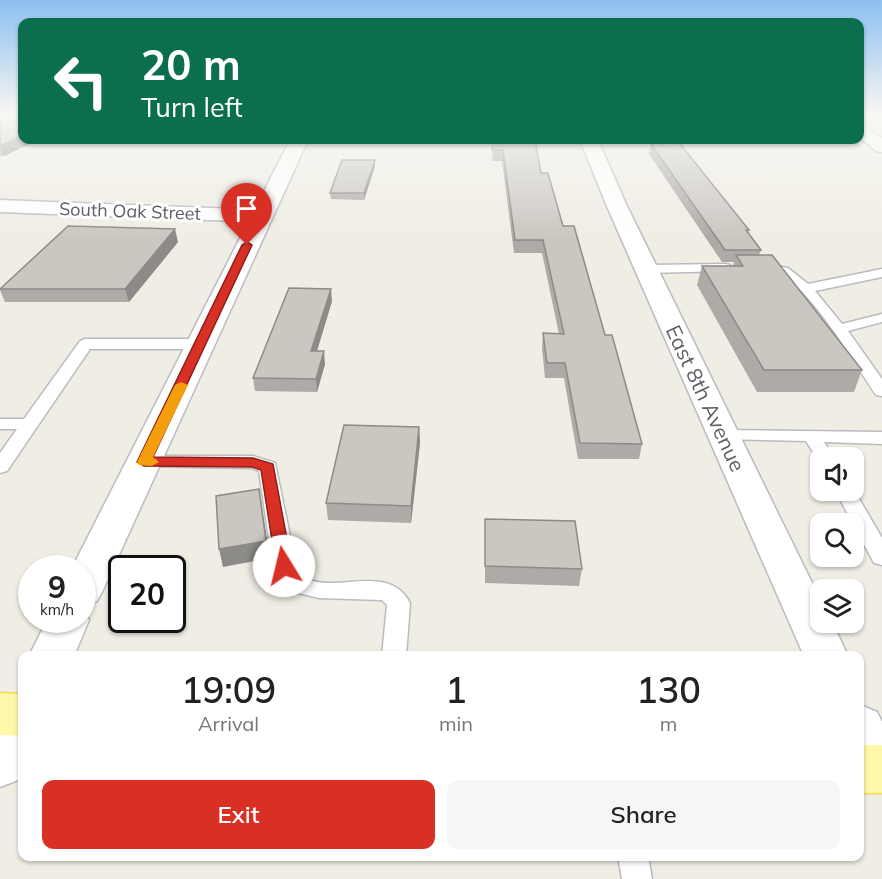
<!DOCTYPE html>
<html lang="en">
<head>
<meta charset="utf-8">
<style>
  :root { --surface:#fff; --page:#f6f6f6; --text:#222; --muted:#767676; --accent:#d93025 }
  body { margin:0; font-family:Mulish,sans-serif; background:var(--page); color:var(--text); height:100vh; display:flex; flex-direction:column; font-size:22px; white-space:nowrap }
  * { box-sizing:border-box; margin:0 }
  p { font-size:20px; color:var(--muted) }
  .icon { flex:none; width:33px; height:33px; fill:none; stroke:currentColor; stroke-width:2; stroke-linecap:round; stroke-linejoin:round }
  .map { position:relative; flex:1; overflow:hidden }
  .drawer { position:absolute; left:18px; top:651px; width:846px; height:210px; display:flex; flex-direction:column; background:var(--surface); border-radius:12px; box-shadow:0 2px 4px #0004 }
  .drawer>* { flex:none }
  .top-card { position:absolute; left:18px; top:18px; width:846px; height:126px; border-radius:12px; box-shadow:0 2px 4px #0004; background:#0b6e4f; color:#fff; overflow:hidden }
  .buttons { position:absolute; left:810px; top:447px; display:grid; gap:12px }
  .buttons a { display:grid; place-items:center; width:54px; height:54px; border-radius:12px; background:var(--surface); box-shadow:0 2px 4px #0004; font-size:30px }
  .speed { position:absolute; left:18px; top:555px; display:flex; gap:12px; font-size:30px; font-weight:700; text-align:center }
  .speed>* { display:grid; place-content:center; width:78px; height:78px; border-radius:50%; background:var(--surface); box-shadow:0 2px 4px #0004; line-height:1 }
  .speed small { font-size:15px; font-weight:400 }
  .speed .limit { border:3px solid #111; border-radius:9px; background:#fff; color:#111 }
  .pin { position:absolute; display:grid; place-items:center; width:51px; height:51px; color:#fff; margin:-62px -26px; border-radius:50% 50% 50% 0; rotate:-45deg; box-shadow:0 0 6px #0007 }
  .pin .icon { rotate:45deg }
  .me { position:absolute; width:66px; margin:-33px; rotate:351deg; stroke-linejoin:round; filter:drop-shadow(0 0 4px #0008) }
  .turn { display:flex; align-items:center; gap:21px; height:126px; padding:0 24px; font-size:27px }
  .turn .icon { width:78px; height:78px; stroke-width:2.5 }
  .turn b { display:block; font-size:42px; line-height:51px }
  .eta { display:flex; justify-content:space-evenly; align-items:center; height:102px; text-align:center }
  .eta b { font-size:36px; font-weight:600; line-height:42px }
  .primary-button { display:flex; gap:12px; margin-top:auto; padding:12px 24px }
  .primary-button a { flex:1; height:69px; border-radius:12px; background:var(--accent); color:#fff; font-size:24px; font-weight:600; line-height:69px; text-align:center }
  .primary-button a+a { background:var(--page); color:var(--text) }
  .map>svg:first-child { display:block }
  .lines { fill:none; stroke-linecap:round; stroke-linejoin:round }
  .service-casing { stroke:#b9bbc0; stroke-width:3 }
  .minor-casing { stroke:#b9bbc0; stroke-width:3 }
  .secondary-casing { stroke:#b9bcc2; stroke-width:3 }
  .primary-casing { stroke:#f8d854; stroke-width:3 }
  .service { fill:#fff; fill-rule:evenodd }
  .minor { fill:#fff; fill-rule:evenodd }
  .secondary { fill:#fff; fill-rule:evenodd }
  .primary { fill:#fff8a9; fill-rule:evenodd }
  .wall { fill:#aeaba6 }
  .shaded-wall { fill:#8d8b87 }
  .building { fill:#cac7c1; stroke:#8d8b87; stroke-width:1.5 }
  .route { fill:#d93025; stroke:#8d1f18; stroke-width:1.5 }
  .slow { fill:#f59e0b }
  .labels { text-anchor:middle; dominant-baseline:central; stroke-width:6; stroke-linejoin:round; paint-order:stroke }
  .far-street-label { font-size:18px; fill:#5c5f65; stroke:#fff }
  .street-label { font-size:21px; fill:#5c5f65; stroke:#fff }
</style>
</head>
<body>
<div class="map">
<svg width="882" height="879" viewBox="0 0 882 879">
  <rect width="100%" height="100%" fill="#efede4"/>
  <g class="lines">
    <g class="service-casing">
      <g id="service">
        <polygon points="725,264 730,265 730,271 647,273 640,269 647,265"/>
        <path d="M765 264 788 268 808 284 882 269V277L815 291 842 324 882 314V322L848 331 882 379V396L876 395C856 365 810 287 779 274 774 272 766 272 760 271V265Z"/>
        <polygon points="85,339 199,339 207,344 199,349 90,349 7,471 0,473 0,453 17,429 0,429 0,419 24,419 80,341"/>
        <polygon points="723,430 882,432 882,444 824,442 834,458 820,458 820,463 806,441 717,439 714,435"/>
        <path d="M144 456H253L275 463 297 570C322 603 386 557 410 603L406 656H382L387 605 382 600 319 598 290 591 285 587 273 566 259 471 252 468 137 466 135 462Z"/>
        <polygon points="835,490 854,490 882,538 882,565 874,563"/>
        <polygon points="618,856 648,856 652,879 622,879"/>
      </g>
    </g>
    <g class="minor-casing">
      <g id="minor">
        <polygon points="860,124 882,138 882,152 876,151 860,137"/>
        <polygon points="580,140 598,140 626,204 820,599 820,622 832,622 848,656 804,656 606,204"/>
        <polygon points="0,200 261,210 268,212 272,216 268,220 261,222 0,212"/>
        <polygon points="860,705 877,712 882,722 882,792 879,793 861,786 860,782"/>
      </g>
    </g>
    <g class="secondary-casing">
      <g id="secondary">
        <polygon points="290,140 308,140 103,590 97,601 82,606 82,568 72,568"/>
        <polygon points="83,608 89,620 74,656 29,656 47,620 82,620"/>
        <polygon points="22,695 22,769 18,780 0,787 0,711 5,701"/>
      </g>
    </g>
    <g class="primary-casing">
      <g id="primary">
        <polygon points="0,693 22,694 22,736 0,735"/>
        <rect x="860" y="745" width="22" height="48"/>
      </g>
    </g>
    <use href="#service" class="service"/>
    <use href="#minor" class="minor"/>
    <use href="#secondary" class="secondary"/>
    <use href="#primary" class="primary"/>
  </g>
  <g class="wall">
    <polygon points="0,115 22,140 38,140 4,156 0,156"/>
    <polygon points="493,140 541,173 563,226 605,335 642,444 639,459 578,459 564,378 545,378 542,348 543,333 559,334 542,253 514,253 502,161 492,161"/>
    <polygon points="651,144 749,230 748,233 761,250 759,255 862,370 854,392 757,392 697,285 702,266 733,266 734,262 722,262 649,154"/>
    <polygon points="375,166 364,200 331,199 330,193"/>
    <polygon points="178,242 129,302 5,302 0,290 0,288"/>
    <polygon points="332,301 317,351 325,364 317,392 255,391 253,378"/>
    <polygon points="419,427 420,443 411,523 328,520 326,503"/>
    <polygon points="485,519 582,569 579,586 485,583"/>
  </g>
  <g class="shaded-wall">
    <polygon points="22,135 22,140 38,140 4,156 0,146"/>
    <polygon points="375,160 375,166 364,200 364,193"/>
    <polygon points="175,229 178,242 129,302 125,289"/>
    <polygon points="331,289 332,301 313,364 311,351"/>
    <polygon points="324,351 325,364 317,392 316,379"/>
    <polygon points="419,427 420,443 411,523 411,506"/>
    <polygon points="259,489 270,558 223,567 219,549"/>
  </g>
  <g class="building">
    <polygon points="0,115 22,115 22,135 0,146"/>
    <polygon points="493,140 535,140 541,173 548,173 563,226 574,226 605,335 612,335 642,444 580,443 565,363 547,363 543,333 564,334 543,240 515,240 503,150 492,150"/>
    <polygon points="658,140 677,140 749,230 746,230 761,250 725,250 651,144"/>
    <polygon points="342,160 375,160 364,193 330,193"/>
    <polygon points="68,226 175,229 125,289 0,289"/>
    <polygon points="736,255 772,255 862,370 764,370 702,266 743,266"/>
    <polygon points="289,288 331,289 311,351 324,351 316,379 253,378"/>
    <polygon points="344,425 419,427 411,506 326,503"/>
    <polygon points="259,489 266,541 219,549 216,496"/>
    <polygon points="485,519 575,521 582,569 485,566"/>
  </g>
  <linearGradient id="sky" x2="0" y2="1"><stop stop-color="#8dbff1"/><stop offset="0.48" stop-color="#f8f7f3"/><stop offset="1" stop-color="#f8f7f3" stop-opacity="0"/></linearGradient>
  <rect width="882" height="238" fill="url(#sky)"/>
  <polygon class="route" points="247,242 252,245 153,457 253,458 273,464 292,566 284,572 276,566 261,470 252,467 144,466 137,462 242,245"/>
  <polygon class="slow" points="181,382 188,385 153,457 159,462 152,466 139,465 137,462 175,385"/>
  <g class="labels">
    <g class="far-street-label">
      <text transform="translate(130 211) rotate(2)">South Oak Street</text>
    </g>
    <g class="street-label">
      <text transform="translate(706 398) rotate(65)">East 8th Avenue</text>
    </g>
  </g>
</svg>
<div class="buttons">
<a><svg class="icon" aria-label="sound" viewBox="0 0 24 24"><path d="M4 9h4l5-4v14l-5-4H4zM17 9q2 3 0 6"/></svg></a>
<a><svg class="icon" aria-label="search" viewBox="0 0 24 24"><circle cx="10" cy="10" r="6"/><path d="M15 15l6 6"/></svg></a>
<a><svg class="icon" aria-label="layers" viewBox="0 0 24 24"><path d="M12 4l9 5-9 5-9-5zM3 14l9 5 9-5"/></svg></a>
</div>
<div class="speed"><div>9<small>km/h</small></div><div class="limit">20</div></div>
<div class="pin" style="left:247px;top:245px;background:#d93025"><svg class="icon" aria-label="arrive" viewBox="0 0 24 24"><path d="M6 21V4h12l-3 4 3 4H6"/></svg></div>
<svg class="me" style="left:284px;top:566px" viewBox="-20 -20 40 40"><circle r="19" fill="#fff"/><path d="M0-13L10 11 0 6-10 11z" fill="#d93025"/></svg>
<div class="top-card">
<div class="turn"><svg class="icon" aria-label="left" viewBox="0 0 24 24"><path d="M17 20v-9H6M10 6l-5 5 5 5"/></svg><div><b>20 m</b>Turn left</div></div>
</div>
<section class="drawer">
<div class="eta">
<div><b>19:09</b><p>Arrival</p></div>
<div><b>1</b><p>min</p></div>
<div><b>130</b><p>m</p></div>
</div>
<div class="primary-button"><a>Exit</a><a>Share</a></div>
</section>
</div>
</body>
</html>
